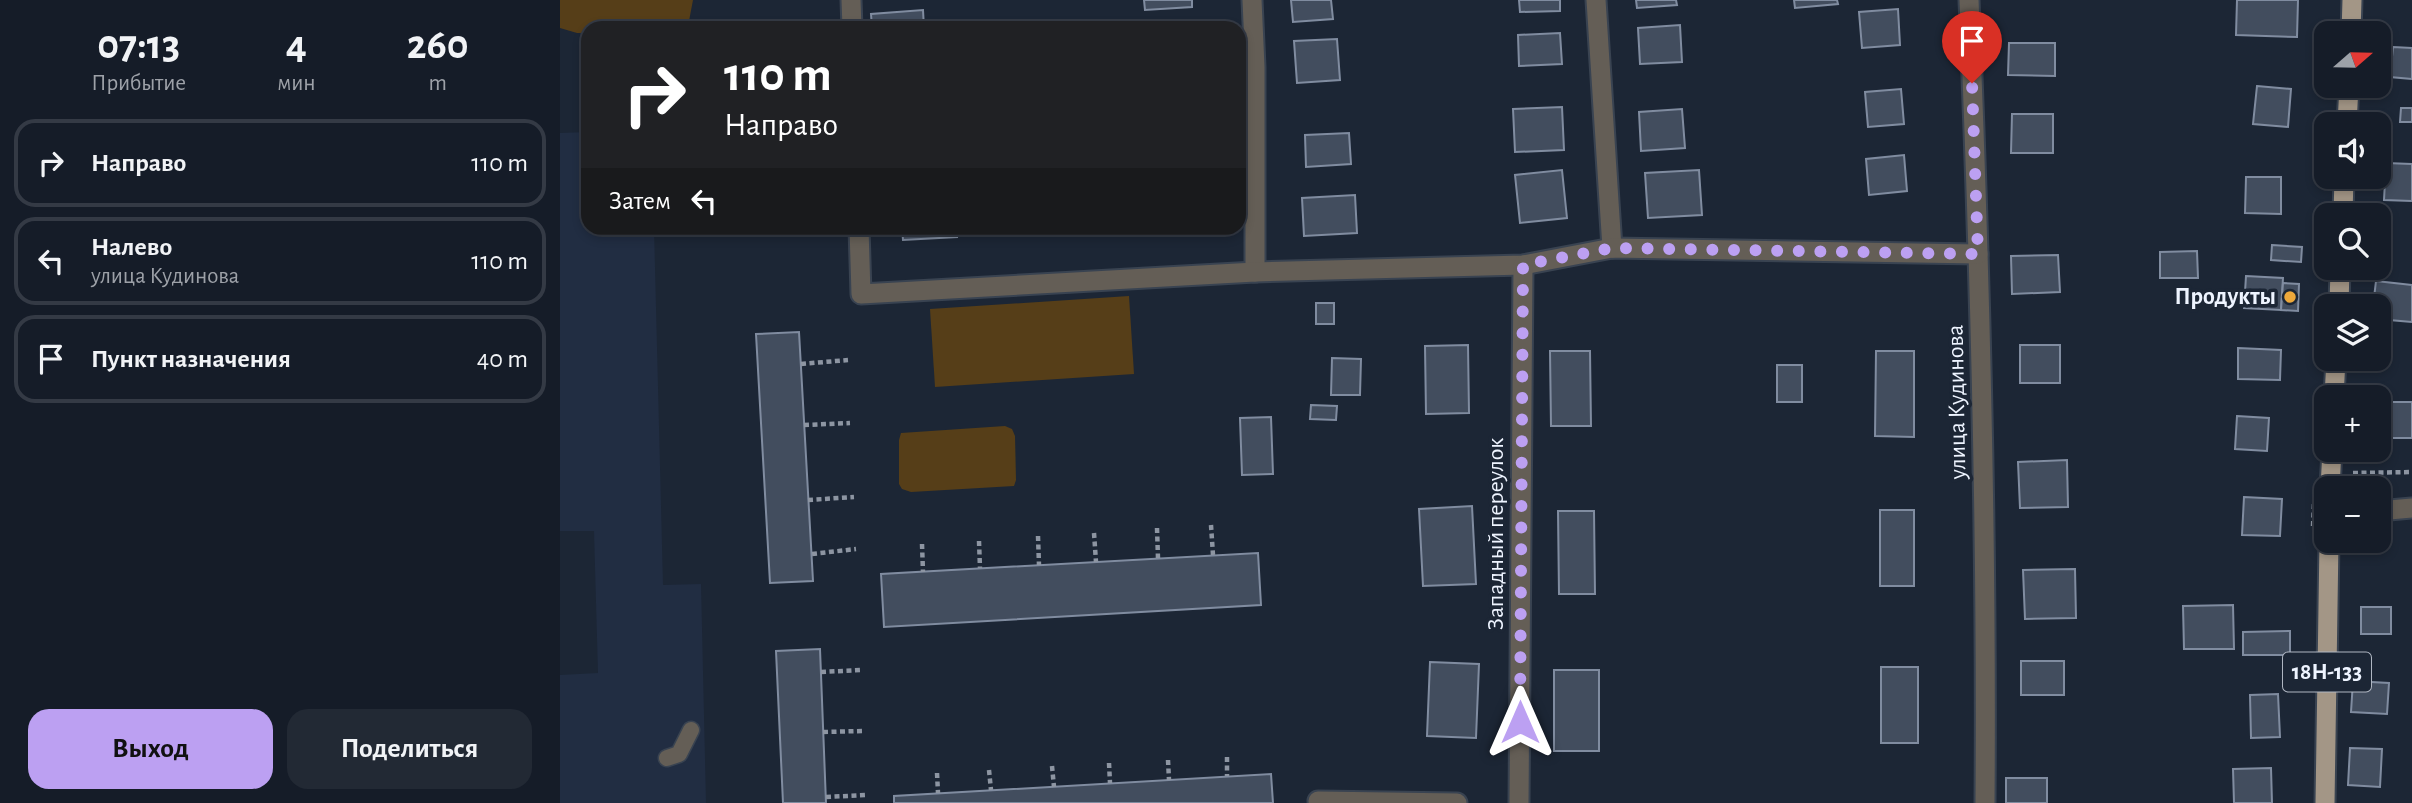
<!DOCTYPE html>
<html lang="ru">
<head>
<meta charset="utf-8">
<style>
  :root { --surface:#151c28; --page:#222934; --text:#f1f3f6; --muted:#9da1a8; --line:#343a45; --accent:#bca0f2 }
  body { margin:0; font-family:"Alegreya Sans",sans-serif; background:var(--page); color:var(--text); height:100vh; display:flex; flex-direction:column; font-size:26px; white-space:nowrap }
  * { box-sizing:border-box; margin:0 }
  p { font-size:23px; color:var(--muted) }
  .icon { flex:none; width:38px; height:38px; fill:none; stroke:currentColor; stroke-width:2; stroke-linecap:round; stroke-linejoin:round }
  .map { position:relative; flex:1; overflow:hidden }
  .drawer { display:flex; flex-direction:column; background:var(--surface); width:560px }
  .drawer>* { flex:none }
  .banner { position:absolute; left:21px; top:21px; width:665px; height:214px; border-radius:21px; box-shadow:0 4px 10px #0003,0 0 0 2px var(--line); background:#202124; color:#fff; overflow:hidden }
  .needle { width:46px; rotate:70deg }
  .tools { position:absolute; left:1754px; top:21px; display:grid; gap:14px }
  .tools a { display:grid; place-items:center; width:77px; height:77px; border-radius:14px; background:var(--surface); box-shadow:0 4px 10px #0003,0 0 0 2px var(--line); font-size:35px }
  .pin { position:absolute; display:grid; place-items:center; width:60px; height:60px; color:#fff; margin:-72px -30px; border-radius:50% 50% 50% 0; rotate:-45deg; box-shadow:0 0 7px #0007 }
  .pin .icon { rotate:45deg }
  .me { position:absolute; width:77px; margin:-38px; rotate:0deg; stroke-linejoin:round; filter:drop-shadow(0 0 5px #0008) }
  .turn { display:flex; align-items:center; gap:24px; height:147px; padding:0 28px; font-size:32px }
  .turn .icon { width:91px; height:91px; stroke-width:2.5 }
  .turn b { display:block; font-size:49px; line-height:60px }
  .then { display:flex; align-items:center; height:66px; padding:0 28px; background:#0003; gap:14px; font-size:26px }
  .eta { display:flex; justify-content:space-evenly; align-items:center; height:119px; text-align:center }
  .eta b { font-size:42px; font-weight:700; line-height:49px }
  .button { display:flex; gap:14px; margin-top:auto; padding:14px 28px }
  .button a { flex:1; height:80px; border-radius:21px; background:var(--accent); color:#111; font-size:28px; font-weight:700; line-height:80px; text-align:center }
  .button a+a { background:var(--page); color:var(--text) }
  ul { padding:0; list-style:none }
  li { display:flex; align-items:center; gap:21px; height:88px; margin:0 14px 10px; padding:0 14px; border:4px solid var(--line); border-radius:21px }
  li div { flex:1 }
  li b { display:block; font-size:26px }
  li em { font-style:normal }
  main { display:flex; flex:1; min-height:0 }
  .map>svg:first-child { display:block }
  .built { fill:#212d42 }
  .green { fill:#563e18 }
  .building { fill:#424d5e; stroke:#808ca0; stroke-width:2 }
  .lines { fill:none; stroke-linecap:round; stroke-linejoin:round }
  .service-casing { stroke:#394351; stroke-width:19 }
  .minor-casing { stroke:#394351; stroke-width:23 }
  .tertiary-casing { stroke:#394351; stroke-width:23 }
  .primary-casing { stroke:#394351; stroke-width:23 }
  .path { stroke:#8d95a2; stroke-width:4.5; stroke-dasharray:5 3.5; stroke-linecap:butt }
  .service { stroke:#645e56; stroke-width:16 }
  .minor { stroke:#645e56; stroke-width:19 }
  .tertiary { stroke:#645e56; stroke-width:19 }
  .primary { stroke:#a39686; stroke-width:19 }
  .route { stroke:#bca0f2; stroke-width:12; stroke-dasharray:0 21.6 }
  .poi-dot { fill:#eda83b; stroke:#1c2635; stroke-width:2.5 }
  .labels { text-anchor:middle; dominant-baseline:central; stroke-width:7; stroke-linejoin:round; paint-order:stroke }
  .shield { fill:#1c2635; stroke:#afb6c2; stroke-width:2 }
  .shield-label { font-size:23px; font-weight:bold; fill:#eef4ff }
  .poi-label { font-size:24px; font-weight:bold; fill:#eef4ff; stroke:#1c2635; text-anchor:end }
  .street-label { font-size:24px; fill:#eef4ff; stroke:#1c2635 }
</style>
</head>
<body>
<main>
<section class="drawer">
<div class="eta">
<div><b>07:13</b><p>Прибытие</p></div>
<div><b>4</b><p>мин</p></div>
<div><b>260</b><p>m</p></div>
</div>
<ul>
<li><svg class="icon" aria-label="right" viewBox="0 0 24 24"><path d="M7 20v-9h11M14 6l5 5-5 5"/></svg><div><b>Направо</b></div><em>110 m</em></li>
<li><svg class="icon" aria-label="left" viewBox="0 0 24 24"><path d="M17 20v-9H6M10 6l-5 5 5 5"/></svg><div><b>Налево</b><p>улица Кудинова</p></div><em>110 m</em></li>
<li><svg class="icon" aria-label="arrive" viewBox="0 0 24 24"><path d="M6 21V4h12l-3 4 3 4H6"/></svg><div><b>Пункт назначения</b></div><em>40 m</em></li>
</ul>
<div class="button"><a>Выход</a><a>Поделиться</a></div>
</section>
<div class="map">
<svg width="1852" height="803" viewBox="0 0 1852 803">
  <rect width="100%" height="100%" fill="#1c2635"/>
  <polygon class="built" points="28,132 28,228 94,228 103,585 141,584 146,803 0,803 0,675 38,673 34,531 0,531 0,133"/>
  <g class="green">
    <polygon points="0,0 133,0 129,21 118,28 28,28 28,33 17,33 0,28"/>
    <polygon points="569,296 574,374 375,387 370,309"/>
    <polygon points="445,426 452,429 455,436 456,480 454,486 351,492 342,489 339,484 339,440 341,433"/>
  </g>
  <g class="building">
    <polygon points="584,0 632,0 632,7 585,10"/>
    <polygon points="731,0 771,0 773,19 733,22"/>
    <polygon points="959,0 1000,0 1000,11 960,12"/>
    <polygon points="1076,0 1116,0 1117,5 1077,8"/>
    <polygon points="1234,0 1277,0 1278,4 1235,8"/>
    <polygon points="1677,0 1738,0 1737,37 1676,35"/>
    <polygon points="1338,9 1340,45 1302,48 1299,12"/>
    <polygon points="363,10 364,28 312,28 311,14"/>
    <polygon points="1120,25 1122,62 1080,64 1078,28"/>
    <polygon points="1000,33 1002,64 959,66 958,35"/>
    <polygon points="777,39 780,80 737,83 734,41"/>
    <polygon points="1449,43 1495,43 1495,76 1448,75"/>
    <polygon points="1833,47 1852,48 1852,79 1830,77"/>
    <polygon points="1697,86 1731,89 1728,127 1693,124"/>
    <polygon points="1341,89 1344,124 1308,127 1305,92"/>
    <polygon points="1002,107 1004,150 955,152 953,109"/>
    <polygon points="1841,108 1852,108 1852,122 1840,122"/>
    <polygon points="1122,109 1125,148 1081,151 1079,112"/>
    <polygon points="1452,114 1493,114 1493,153 1451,153"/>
    <polygon points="789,133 791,164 746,167 745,135"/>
    <polygon points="1344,155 1347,191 1309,195 1306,159"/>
    <polygon points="1826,163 1852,164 1852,201 1824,200"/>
    <polygon points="1002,170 1007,218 960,223 955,175"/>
    <polygon points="1139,170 1142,215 1088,218 1085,173"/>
    <polygon points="1686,177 1721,177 1721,214 1685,213"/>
    <polygon points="795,195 797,233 744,236 742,198"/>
    <polygon points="342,228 396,228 397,237 343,240"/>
    <polygon points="494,228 514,228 514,232 494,233"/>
    <polygon points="1712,245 1742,247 1741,262 1711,260"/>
    <polygon points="1637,251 1638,278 1600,278 1600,252"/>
    <polygon points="1498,255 1500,292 1452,294 1451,256"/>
    <polygon points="1686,276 1723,278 1721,310 1684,308"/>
    <polygon points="1816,281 1852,285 1852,322 1818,319 1818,306 1813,306"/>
    <polygon points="1723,283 1739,284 1738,311 1721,310"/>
    <rect x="756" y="303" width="18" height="21"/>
    <polygon points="239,332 253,581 210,583 196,334"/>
    <polygon points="908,345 909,413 866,414 865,346"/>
    <rect x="1460" y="345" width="40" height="38"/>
    <polygon points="1678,348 1721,350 1720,380 1678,379"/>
    <polygon points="990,351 1030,351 1031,426 991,426"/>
    <polygon points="1316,351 1354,351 1354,437 1315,436"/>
    <polygon points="772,358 801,359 800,395 771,395"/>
    <rect x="1217" y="365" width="25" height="37"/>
    <rect x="1818" y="402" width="34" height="36"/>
    <polygon points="751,405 777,406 776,420 750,419"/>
    <polygon points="1677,416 1709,418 1707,451 1675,449"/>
    <polygon points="711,417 713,474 682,475 680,418"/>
    <polygon points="1507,460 1508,507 1460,508 1458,462"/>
    <polygon points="1684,497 1722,499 1720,536 1682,535"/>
    <polygon points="912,506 916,584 863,586 859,509"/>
    <rect x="1320" y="510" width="34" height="76"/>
    <polygon points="998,511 1034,511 1035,594 999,594"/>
    <polygon points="698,553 701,605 324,627 321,574"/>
    <polygon points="1515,569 1516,618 1465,619 1463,570"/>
    <polygon points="1673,605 1674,649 1624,649 1623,606"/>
    <rect x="1801" y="607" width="30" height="27"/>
    <polygon points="1730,631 1730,655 1683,655 1683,632"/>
    <polygon points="260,649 266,803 223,803 216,651"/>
    <rect x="1461" y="661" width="43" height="34"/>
    <polygon points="870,662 919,664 916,738 867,736"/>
    <rect x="1321" y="667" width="37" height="76"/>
    <rect x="994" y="670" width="45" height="81"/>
    <polygon points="1793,681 1829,683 1827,714 1791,712"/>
    <polygon points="1718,694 1720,737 1691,738 1690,695"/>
    <polygon points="1790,748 1822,749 1820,787 1788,785"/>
    <polygon points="1711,768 1712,803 1674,803 1673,769"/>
    <polygon points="711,774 713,803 334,803 334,796"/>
    <rect x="1446" y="778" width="41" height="25"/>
  </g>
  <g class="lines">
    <g class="service-casing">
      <polyline id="service" points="107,758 119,754 131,730"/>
    </g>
    <g class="minor-casing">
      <g id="minor">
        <polyline points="291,0 292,28"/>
        <polyline points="692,0 695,67 695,272"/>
        <polyline points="1036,0 1052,248"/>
        <path d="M1409 0C1420 267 1427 535 1425 803"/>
        <polyline points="299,228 301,294 695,272 963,265 1052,248 1418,254"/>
        <polyline points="758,801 897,803"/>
        <polyline points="959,803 963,265"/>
      </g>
    </g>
    <g class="tertiary-casing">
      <polyline id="tertiary" points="1818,511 1852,508"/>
    </g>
    <g class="primary-casing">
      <g id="primary">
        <polyline points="1791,33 1792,0"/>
        <polyline points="1787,124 1789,86"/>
        <polyline points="1783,215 1784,177"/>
        <polyline points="1779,306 1780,268"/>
        <polyline points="1774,397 1776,359"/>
        <polyline points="1770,488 1772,450"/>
        <polyline points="1765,803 1769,541"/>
      </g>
    </g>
    <g class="path">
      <polyline points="1763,253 1764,227"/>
      <polyline points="1760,344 1761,321"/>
      <polyline points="241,364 288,360"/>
      <polyline points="244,425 290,423"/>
      <polyline points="1757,435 1757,412"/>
      <polyline points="1793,473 1852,472"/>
      <polyline points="248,500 294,497"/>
      <polyline points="651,525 653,555"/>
      <polyline points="1753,526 1754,503"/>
      <polyline points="597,528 598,558"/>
      <polyline points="534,533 536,562"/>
      <polyline points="478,536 479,565"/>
      <polyline points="419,541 420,568"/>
      <polyline points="362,544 363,572"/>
      <polyline points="252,554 296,549"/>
      <polyline points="261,672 301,670"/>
      <polyline points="263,732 303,731"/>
      <polyline points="667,757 667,776"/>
      <polyline points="608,760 609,780"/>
      <polyline points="549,763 550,783"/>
      <polyline points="492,766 494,787"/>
      <polyline points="429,770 431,790"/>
      <polyline points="377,773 378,793"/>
      <polyline points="266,797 306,795"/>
    </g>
    <use href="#service" class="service"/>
    <use href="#minor" class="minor"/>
    <use href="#tertiary" class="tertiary"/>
    <use href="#primary" class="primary"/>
  </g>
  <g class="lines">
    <polyline class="route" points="960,722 963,265 1052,248 1418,254 1412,83"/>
  </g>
  <circle class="poi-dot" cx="1730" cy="297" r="7"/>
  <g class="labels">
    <rect class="shield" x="1723" y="652.5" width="88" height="39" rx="5"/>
    <g class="shield-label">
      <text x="1767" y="672">18Н-133</text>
    </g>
    <g class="poi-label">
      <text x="1716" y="297">Продукты</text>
    </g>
    <g class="street-label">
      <text transform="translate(1397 402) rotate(-91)">улица Кудинова</text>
      <text transform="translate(936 534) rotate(-90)">Западный переулок</text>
    </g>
  </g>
</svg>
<div class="tools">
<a><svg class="needle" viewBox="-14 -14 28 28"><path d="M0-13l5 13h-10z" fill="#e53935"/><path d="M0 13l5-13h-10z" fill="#9da1a8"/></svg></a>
<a><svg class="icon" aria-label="sound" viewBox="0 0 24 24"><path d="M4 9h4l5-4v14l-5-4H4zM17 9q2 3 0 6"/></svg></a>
<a><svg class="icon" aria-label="search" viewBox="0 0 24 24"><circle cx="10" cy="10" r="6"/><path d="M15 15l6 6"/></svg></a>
<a><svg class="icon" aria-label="layers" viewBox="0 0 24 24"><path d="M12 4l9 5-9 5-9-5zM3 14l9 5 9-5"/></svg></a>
<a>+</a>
<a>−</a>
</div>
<div class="pin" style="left:1412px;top:83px;background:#d93025"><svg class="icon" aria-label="arrive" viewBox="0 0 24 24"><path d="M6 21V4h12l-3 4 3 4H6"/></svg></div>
<svg class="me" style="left:960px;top:722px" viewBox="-20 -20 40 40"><path d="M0-17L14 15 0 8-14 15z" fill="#bca0f2" stroke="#fff" stroke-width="4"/></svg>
<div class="banner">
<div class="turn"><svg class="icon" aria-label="right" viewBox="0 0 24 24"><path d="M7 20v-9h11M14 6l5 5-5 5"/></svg><div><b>110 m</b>Направо</div></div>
<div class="then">Затем<svg class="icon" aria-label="left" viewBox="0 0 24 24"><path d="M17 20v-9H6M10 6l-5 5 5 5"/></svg></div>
</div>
</div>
</main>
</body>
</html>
